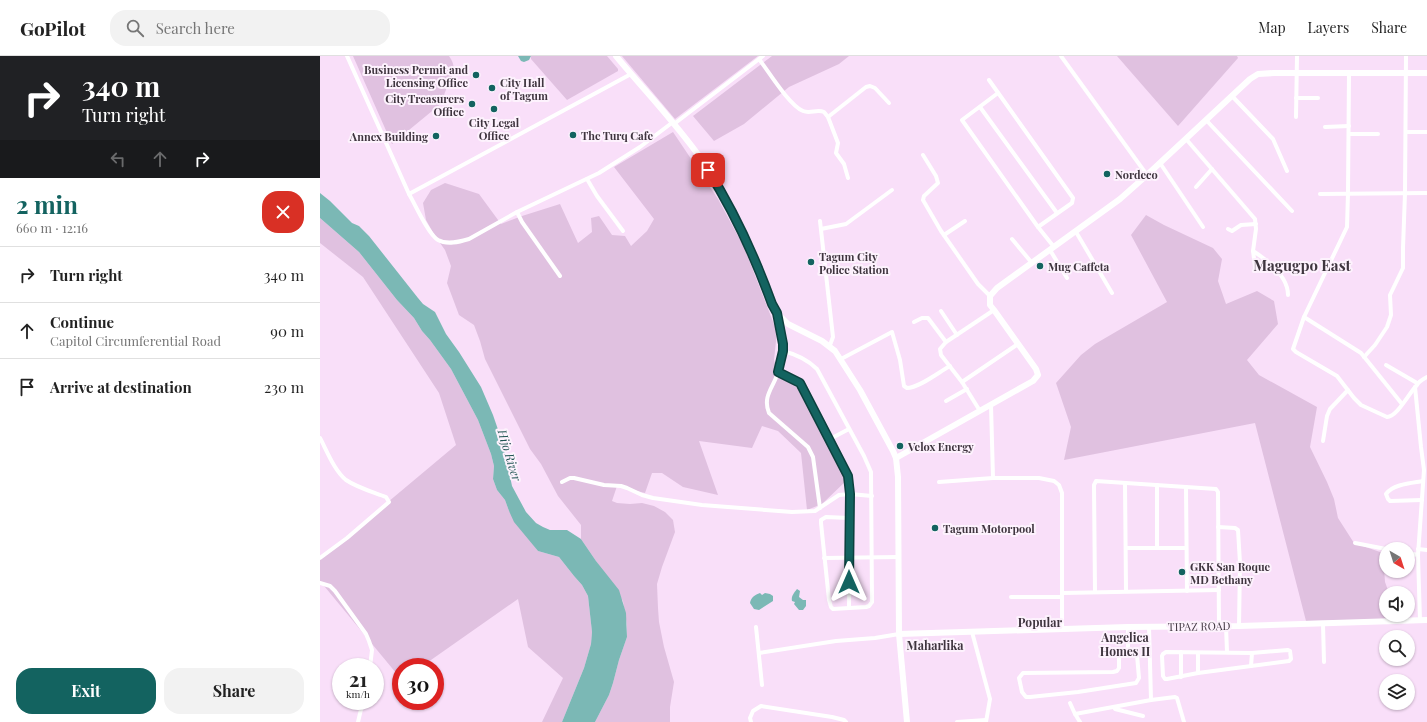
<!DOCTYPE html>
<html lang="en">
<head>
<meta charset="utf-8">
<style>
  :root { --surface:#fff; --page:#f2f2f2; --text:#222; --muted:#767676; --line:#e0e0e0; --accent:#136360 }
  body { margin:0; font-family:"Playfair Display",serif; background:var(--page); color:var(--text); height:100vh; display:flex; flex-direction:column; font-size:15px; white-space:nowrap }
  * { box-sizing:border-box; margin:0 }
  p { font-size:13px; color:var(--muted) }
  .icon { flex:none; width:22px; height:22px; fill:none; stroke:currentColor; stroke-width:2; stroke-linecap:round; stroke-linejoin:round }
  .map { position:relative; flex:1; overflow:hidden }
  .side { display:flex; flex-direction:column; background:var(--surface); width:320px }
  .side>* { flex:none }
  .guide { background:#202124; color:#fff; overflow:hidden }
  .needle { width:26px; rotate:141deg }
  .fabs { position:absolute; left:1059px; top:486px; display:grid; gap:8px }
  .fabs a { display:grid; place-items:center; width:36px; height:36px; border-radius:50%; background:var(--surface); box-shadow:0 1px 3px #0004; font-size:20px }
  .speed { position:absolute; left:12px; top:602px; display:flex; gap:8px; font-size:20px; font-weight:700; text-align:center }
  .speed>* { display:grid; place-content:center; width:52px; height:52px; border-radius:50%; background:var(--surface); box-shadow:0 1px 3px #0004; line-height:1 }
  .speed small { font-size:10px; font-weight:400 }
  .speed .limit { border:6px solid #d22; background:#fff; color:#111 }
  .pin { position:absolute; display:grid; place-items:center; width:34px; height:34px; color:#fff; margin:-17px; border-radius:8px; box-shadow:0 2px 6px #0006 }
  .me { position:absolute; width:44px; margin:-22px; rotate:0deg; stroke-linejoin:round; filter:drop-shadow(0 0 3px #0008) }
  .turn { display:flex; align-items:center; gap:14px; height:84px; padding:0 16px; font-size:18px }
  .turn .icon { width:52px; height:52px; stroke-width:2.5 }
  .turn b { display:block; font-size:28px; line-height:34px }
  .lanes { display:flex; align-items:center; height:38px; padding:0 16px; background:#0003; justify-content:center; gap:20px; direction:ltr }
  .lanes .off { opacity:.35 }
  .round { display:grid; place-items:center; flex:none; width:42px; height:42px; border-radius:16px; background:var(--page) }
  .headline { display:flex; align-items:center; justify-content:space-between; height:68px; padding:0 16px }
  h1 { font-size:24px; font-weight:700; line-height:30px; color:var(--accent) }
  .cta { display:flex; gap:8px; margin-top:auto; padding:8px 16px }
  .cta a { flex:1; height:46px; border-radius:16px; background:var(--accent); color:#fff; font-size:16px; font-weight:700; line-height:46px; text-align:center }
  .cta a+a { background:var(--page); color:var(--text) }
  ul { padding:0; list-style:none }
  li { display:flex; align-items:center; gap:12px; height:56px; padding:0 16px; border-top:1px solid var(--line) }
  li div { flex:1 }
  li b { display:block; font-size:15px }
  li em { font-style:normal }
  header { display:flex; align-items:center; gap:24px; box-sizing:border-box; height:56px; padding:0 20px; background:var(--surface); border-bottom:1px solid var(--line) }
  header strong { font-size:19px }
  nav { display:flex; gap:22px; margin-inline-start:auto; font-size:14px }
  .search { width:280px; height:36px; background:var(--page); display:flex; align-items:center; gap:10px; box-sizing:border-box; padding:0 14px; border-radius:16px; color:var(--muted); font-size:15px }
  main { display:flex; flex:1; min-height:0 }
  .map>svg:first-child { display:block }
  .green { fill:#e0c1e0 }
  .water { fill:#7bb8b5 }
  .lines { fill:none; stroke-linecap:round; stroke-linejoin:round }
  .street { stroke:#fff; stroke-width:4 }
  .secondary { stroke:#fff; stroke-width:6 }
  .route-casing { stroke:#0c403e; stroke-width:10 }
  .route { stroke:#136360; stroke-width:7 }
  .poi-dot { fill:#136360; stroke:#fdf2fd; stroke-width:1.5 }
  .labels { text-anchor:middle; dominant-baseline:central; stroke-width:4; stroke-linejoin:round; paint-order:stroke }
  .poi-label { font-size:11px; font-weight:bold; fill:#3f353f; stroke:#fdf2fd; text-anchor:start }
  .street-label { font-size:11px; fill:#3f353f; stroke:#fdf2fd }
  .water-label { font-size:12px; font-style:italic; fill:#1e5351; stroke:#fdf2fd }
  .neighbourhood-label { font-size:12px; font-weight:bold; fill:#3f353f; stroke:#fdf2fd }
  .district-label { font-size:15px; font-weight:bold; fill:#3f353f; stroke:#fdf2fd }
</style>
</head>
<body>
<header>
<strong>GoPilot</strong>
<div class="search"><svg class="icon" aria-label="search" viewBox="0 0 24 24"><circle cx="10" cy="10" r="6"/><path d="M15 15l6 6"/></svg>Search here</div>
<nav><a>Map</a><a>Layers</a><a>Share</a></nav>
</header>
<main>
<section class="side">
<div class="guide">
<div class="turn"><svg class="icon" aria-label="right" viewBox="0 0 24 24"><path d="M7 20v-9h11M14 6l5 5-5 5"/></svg><div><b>340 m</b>Turn right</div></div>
<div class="lanes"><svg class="icon off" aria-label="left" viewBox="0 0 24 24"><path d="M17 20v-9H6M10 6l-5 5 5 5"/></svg><svg class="icon off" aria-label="ahead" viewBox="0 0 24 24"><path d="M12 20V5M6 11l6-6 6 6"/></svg><svg class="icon" aria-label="right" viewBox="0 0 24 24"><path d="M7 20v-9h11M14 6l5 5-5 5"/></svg></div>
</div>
<div class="headline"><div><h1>2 min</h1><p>660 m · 12:16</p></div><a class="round" style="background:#d93025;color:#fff"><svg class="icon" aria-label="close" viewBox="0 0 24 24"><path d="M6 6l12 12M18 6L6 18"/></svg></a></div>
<ul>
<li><svg class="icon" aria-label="right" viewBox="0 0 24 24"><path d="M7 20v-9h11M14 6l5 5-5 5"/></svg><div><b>Turn right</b></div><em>340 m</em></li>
<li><svg class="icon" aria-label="ahead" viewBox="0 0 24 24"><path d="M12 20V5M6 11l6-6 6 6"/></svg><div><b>Continue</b><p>Capitol Circumferential Road</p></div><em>90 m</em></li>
<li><svg class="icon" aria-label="arrive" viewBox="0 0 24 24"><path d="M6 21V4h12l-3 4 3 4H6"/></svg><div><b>Arrive at destination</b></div><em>230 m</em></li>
</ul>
<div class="cta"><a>Exit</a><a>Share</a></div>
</section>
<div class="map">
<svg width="1107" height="666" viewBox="0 0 1107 666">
  <rect width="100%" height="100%" fill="#f9dff9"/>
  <g class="green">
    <path d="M33 0H129C142 18 124 27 123 46L72 88Z"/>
    <polygon points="211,0 287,0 298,13 298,15 247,44 211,3"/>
    <polygon points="302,0 438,0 355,63"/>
    <polygon points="452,0 529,0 519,8 469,31 424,68 394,85 373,60"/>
    <polygon points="797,0 917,0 918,2 858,70"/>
    <polygon points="353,76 398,143 424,191 457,276 454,304 458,318 480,334 527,424 502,448 487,454 481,397 458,375 442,370 432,392 379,385 398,439 363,431 342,417 332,417 325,437 297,430 292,445 297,447 310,448 322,447 334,450 345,456 353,464 355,476 342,511 337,528 338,552 339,566 344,591 354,626 350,651 350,666 275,666 289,639 293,627 299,604 307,581 307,569 303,545 261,483 261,469 238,440 221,408 210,393 165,303 160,285 154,269 139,259 127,227 131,210 125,194 115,180 106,164 103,147 111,134 125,127 159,138 181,168 202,160 240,148 258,187 272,176 271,162 279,160 292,179 305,180 311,190 327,175 334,163 294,111"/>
    <polygon points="826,159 844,169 893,192 902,203 898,225 906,248 937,235 954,245 958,268 927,304 939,319 997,351 990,391 1007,426 1014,443 1018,462 1034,487 1063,497 1065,526 1069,537 1066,537 1066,559 1085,559 1089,563 986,565 935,367 744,404 751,371 736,327 761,299 775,288 847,246 811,179"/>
    <polygon points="0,162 39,196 77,244 94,262 102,275 110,284 131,313 158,364 171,398 174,410 173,423 177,434 185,444 189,455 218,495 239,501 254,520 262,529 268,540 272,576 271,588 264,612 242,666 222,666 243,622 208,591 198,543 101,611 81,611 81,623 0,525 0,503 136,389 119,337 43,221 0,187"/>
  </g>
  <g class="water">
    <polygon points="198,0 211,0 209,4 204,6 201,5"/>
    <polygon points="0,137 10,145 32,167 39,170 49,180 98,242 103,248 115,256 126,278 139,296 161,331 173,359 184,391 192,430 206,456 216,467 223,471 230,474 247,474 261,483 276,505 299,534 306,557 307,581 299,604 293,627 289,639 275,666 242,666 264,612 271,588 272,576 268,540 262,529 254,520 239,501 218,495 194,466 189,455 185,444 177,434 173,423 174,410 171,398 158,364 131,313 110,284 102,275 94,262 77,244 39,196 0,162"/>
    <path d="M477 533 480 535 479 541 483 544H486V550L483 554H479L474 548 475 546 472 545C471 540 474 537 477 533Z"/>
    <path d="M440 537 442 539 445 537 450 538 453 540V545L439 554 434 553 430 547C431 541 435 539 440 537Z"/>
  </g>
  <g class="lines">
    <g class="street">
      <polyline points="27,0 89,138 311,18"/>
      <polyline points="741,0 827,119"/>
      <path d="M439 3C449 16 469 49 483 55 490 58 497 53 504 56L508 61 518 87 516 97 524 108 528 122"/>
      <path d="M1029 17 1028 137 1027 171 984 261 973 293 976 296 1017 320 1034 342 1041 349 1067 361C1077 361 1089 337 1097 329 1099 325 1103 323 1107 321"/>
      <polyline points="669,24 753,142 752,147 718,171"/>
      <polyline points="678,37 642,64 718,171 734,191"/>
      <polyline points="912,40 953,83 967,115"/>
      <polyline points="976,42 998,42"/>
      <polyline points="660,51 737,157"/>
      <polyline points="508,61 546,31 550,30 555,32 569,47"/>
      <polyline points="976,61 977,0"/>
      <polyline points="886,64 972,155"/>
      <polyline points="354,68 443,0"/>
      <polyline points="1005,71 1029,70"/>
      <polyline points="1086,76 1107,76"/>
      <polyline points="1029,78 1058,78"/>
      <polyline points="866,83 935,163 936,173 933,195 935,210"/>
      <polyline points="603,99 616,120 618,127 604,140 603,144 621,175 658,228 670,240"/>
      <polyline points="840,107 883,171"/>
      <polyline points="267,123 277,140 303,175"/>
      <polyline points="876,131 892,113"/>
      <path d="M89 138C95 148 108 178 118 184 127 189 139 186 149 183L197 156 279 117 320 91 353 66"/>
      <polyline points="1000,138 1107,137"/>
      <polyline points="197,156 202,166 240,220"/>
      <polyline points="500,165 513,281 510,289"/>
      <polyline points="501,173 526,168 572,134"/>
      <polyline points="908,173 912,175 921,169 936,168"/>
      <polyline points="756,176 792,237"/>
      <polyline points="624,179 645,165"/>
      <polyline points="692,183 712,207"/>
      <polyline points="730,194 747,222"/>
      <path d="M933 195C947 204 968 220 968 239"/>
      <polyline points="621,255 637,279"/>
      <path d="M457 257C459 268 465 284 463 294 462 301 460 309 458 316 454 331 442 340 449 357L488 391 493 401 500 452"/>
      <polyline points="984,261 1041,297 1082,348"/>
      <polyline points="594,266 602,262 608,262 626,286"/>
      <path d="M463 295C475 298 488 304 497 313L544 400 551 416 552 546 549 550 546 551 513 553 511 551 509 544 501 467V464L506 461 529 462"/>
      <polyline points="1044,301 1055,289 1067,271 1071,259 1070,239 1083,212 1083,192 1085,137 1086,0"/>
      <path d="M521 303 572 276 580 304 584 330 587 332C599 332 619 316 630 310"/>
      <polyline points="1066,309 1097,327"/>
      <polyline points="642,326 698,288"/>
      <polyline points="1095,331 1101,391 1104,414 1098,499 1100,565"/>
      <polyline points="626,345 647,333"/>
      <polyline points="671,349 673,422"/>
      <polyline points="660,355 642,326 621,299 620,293 626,286 674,254"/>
      <path d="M0 382C7 395 14 414 26 424 38 432 53 436 66 441L69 446 27 482 0 502"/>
      <polyline points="510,383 529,373"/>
      <polyline points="1003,385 1007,360 1010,353 1028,334"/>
      <polyline points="242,426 250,422 254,422 284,429 301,430 307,432 322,439 333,442 382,449 472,456 495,455 519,439 530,438 528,420 526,415 482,330 478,325 458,316"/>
      <polyline points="619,426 673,422 719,422 734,425 739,429 742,437 742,573"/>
      <polyline points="805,427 806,535"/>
      <polyline points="866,432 867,535"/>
      <path d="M1102 444 1070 445 1068 443 1066 438C1073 428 1092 427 1103 425"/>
      <polyline points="898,471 915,472 918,474 920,507 919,570"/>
      <polyline points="1035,487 1066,493"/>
      <polyline points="837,491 837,429"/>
      <polyline points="806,492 866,492"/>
      <polyline points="1098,493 1107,494"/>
      <polyline points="1088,497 1098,499"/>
      <polyline points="504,502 579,501"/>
      <polyline points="0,527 10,530 15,535 46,578 49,585 52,594 50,611"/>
      <polyline points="775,536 774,429 776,425 896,433 898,436 899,570"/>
      <polyline points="743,537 899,534"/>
      <polyline points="691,541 742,541"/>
      <polyline points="529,552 530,438 552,440"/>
      <polyline points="1003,568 1004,606"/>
      <polyline points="906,570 907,596"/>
      <polyline points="436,571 442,629"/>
      <polyline points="808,571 808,596"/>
      <polyline points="829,571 831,644 855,641 857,642 864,666"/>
      <polyline points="652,576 670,643 666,666"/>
      <polygon points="968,594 970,595 971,603 969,605 878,617 847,623 845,623 843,620 842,600 843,598 846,596 932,597"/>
      <polygon points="808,596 817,599 819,622 816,627 758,636 710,641 706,641 702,636 699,622 703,617 793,616 797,615 799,612 799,601 800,598"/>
      <polyline points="861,596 861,621"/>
      <polyline points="439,597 516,585 555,582 579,578"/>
      <polyline points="878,597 878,617"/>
      <polyline points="931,610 932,597"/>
      <polyline points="750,647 755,658"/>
      <polyline points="795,653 823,660"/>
      <polyline points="38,666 43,645"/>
      <polyline points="431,666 430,662 433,655 441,650 512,661 524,664 526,666"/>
      <polyline points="637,666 666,664"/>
      <polyline points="760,666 755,658 831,644"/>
    </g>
    <g class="secondary">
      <path d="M296 0C325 35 356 67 382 104 413 148 434 198 452 248L457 257 468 268 502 285 515 295 540 334 573 395 576 402 578 421 579 578 587 666"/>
      <polyline points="576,402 713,325 718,319 716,313 674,254 670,249 670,240 677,232 800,143 827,119 930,23 938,18 954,17 1107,17"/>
      <polyline points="579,578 808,571 919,570 1107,564"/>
    </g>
  </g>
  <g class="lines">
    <g class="route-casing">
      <path id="route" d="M388 114C415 157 435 201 452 248L457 257 463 288V295L458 316 480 327 528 420 530 438 529 526"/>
    </g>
    <use href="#route" class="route"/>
  </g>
  <g class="poi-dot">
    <circle cx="156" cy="19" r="4"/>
    <circle cx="172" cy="32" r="4"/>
    <circle cx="152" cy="48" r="4"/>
    <circle cx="174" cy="53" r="4"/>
    <circle cx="253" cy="79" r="4"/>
    <circle cx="116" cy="80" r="4"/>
    <circle cx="787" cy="118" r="4"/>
    <circle cx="491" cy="206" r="4"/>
    <circle cx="720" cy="210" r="4"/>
    <circle cx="580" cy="390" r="4"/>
    <circle cx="615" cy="472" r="4"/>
    <circle cx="862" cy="516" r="4"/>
  </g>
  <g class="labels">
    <g class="poi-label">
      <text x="148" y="13" text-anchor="end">Business Permit and<tspan x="148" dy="13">Licensing Office</tspan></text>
      <text x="180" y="26">City Hall<tspan x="180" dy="13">of Tagum</tspan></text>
      <text x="144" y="42" text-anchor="end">City Treasurers<tspan x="144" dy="13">Office</tspan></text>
      <text x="174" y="66" text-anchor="middle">City Legal<tspan x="174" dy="13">Office</tspan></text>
      <text x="261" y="79">The Turq Cafe</text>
      <text x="108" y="80" text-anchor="end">Annex Building</text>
      <text x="795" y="118">Nordeco</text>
      <text x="499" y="200">Tagum City<tspan x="499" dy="13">Police Station</tspan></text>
      <text x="728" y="210">Mug Caffeta</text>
      <text x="588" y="390">Velox Energy</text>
      <text x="623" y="472">Tagum Motorpool</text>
      <text x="870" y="510">GKK San Roque<tspan x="870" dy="13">MD Bethany</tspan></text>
    </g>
    <g class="street-label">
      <text transform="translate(879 570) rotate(-1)">TIPAZ ROAD</text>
    </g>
    <g class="water-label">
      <text transform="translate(190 399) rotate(73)">Hijo River</text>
    </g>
    <g class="neighbourhood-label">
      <text x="720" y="566">Popular</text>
      <text x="805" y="581">Angelica<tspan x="805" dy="14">Homes II</tspan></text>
      <text x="615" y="589">Maharlika</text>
    </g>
    <g class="district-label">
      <text x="982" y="209">Magugpo East</text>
    </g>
  </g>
</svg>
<div class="fabs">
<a><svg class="needle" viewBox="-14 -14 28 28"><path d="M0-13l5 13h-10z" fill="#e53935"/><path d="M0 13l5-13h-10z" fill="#767676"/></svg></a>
<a><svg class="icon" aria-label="sound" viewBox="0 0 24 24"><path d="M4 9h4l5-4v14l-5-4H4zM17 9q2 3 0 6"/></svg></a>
<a><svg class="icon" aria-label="search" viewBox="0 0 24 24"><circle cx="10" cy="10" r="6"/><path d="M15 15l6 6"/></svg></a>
<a><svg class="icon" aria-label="layers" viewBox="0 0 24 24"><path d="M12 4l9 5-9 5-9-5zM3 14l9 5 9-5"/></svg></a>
</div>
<div class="speed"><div>21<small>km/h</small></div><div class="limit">30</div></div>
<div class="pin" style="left:388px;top:114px;background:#d93025"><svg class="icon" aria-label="arrive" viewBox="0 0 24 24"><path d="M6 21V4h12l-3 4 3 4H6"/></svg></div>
<svg class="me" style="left:529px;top:526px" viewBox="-20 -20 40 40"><path d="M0-17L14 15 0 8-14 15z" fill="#136360" stroke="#fff" stroke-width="4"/></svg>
</div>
</main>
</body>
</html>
